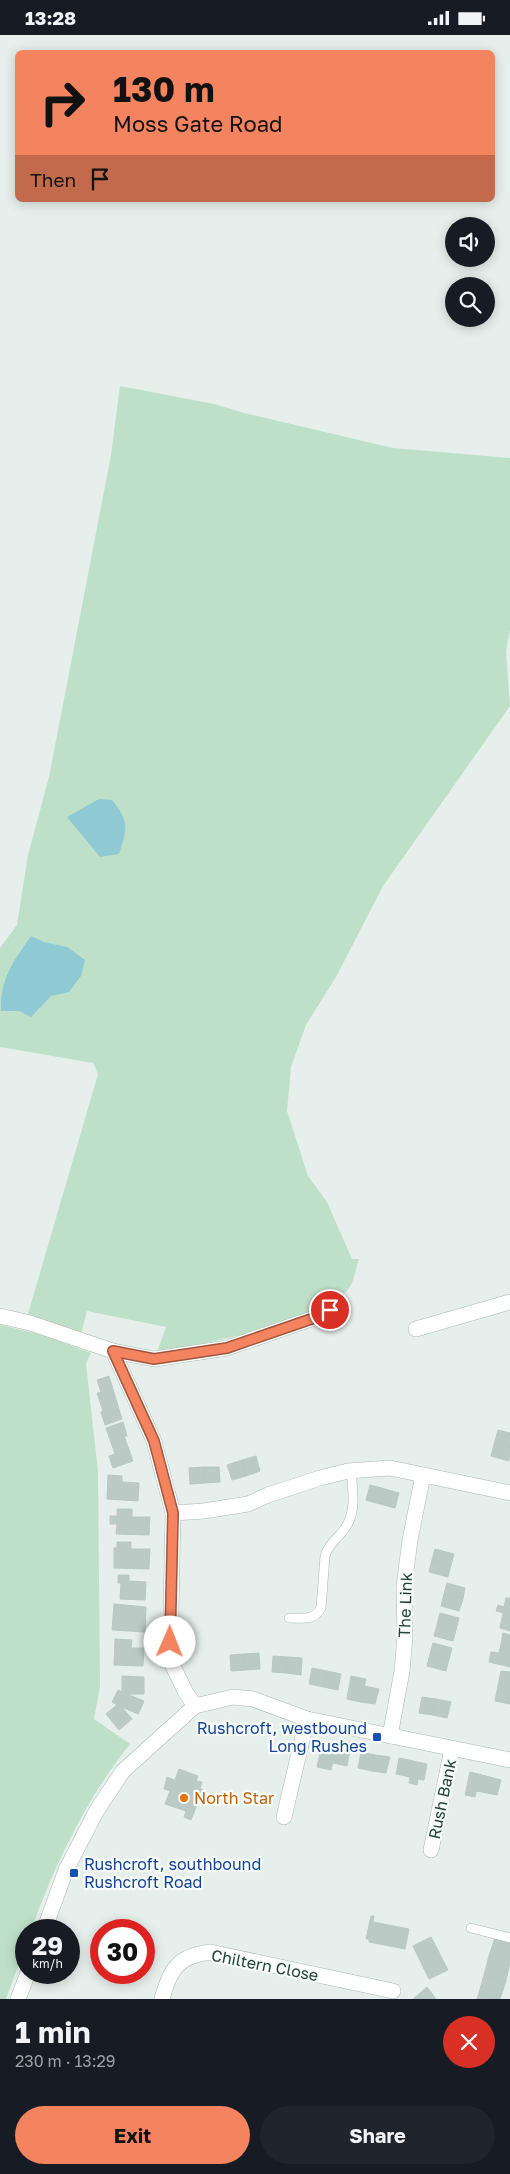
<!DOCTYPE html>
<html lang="en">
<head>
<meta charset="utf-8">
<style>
  :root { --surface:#171b24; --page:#20242c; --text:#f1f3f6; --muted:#9ea1a6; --accent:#f4845f }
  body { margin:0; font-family:"Golos Text",sans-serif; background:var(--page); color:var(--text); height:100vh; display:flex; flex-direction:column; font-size:19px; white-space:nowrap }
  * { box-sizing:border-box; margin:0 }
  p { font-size:16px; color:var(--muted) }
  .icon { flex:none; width:28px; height:28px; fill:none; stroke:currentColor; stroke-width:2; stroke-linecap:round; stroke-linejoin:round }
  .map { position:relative; height:1964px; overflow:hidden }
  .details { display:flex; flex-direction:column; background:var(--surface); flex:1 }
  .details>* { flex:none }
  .top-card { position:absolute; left:15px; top:15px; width:480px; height:152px; border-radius:8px; box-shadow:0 2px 12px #0003; background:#f4845f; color:#111; overflow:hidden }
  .buttons { position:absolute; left:445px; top:182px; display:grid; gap:10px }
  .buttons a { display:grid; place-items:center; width:50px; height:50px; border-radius:50%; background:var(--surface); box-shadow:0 2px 12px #0003; font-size:25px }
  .speed { position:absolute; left:15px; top:1884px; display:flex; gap:10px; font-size:25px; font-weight:700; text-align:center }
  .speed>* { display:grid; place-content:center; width:65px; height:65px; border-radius:50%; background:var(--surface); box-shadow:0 2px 12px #0003; line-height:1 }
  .speed small { font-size:12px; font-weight:400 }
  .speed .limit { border:8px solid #d22; background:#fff; color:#111 }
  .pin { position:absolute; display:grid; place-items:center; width:42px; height:42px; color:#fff; margin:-21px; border:2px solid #fff; border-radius:50%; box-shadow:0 1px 5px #0007 }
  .me { position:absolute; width:55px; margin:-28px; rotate:1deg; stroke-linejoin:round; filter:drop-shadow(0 0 4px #0008) }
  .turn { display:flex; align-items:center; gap:18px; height:105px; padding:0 15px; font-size:22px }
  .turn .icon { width:65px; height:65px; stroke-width:2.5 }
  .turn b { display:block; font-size:35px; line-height:42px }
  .then { display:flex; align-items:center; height:48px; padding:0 15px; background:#0003; gap:10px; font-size:19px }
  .round { display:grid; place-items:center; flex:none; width:52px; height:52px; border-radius:26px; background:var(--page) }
  .summary { display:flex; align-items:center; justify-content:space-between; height:85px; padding:0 15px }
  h1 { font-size:30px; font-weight:700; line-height:38px }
  .primary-button { display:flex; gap:10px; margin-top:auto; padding:10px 15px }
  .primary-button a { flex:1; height:58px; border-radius:30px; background:var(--accent); color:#111; font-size:20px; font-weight:700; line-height:58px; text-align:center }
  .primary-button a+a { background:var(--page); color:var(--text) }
  .status { display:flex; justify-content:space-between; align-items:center; height:35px; padding:0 25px; background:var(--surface); direction:ltr }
  .status svg { height:14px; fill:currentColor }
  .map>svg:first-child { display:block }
  .green { fill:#bfe0c8 }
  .water { fill:#8ec9d4 }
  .building { fill:#bbcac4; stroke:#b8c9c2 }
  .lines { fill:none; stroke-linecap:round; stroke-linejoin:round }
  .service-casing { stroke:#a8b8b2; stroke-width:10 }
  .minor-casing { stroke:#a8b8b2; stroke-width:16 }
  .service { stroke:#fff; stroke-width:9 }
  .minor { stroke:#fff; stroke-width:15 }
  .route-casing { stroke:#9f563e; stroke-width:12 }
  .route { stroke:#f4845f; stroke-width:9 }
  .transit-dot { fill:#1a4fb4; stroke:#f7fbf9; stroke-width:2 }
  .food-dot { fill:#e8710a; stroke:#f7fbf9; stroke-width:2 }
  .labels { text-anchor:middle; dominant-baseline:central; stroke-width:4.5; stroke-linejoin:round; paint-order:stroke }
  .street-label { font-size:16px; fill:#24423a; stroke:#f7fbf9 }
  .transit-label { font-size:16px; fill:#164399; stroke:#f7fbf9; text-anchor:end }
  .food-label { font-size:16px; fill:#c56008; stroke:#f7fbf9; text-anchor:start }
</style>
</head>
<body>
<div class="status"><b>13:28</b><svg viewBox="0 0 49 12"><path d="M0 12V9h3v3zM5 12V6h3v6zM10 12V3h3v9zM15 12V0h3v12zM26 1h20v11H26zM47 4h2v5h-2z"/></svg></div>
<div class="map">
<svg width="510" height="1964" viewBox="0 0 510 1964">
  <rect width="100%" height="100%" fill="#e6efeb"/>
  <g class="green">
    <path d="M120 351 214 369 244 378 393 413 510 423V595L506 616 510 671 383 851 336 942 306 990 291 1032 287 1076 308 1141 327 1167 352 1224H359C356 1232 355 1242 351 1250 329 1288 200 1309 157 1317L166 1292 87 1276 81 1299 28 1279 98 1039 93 1028 0 1012V913L17 890 28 820 49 742 111 420Z"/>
    <path d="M0 1290 43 1300 91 1318 86 1328 98 1436 100 1651 94 1684 130 1709C86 1764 55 1829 31 1895H26V1909L6 1964H0Z"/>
  </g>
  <g class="water">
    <path d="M99 764 112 765C130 787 127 794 119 819L100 822 67 782Z"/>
    <path d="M31 901 44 907 67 912 85 925 81 941 69 957 51 961 31 982 19 976H1C0 943 14 926 31 901Z"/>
  </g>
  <g class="building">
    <polygon points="109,1341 122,1384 105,1390 101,1377 103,1376 97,1358 101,1357 97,1345"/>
    <polygon points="123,1387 127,1401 124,1401 133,1426 113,1433 109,1421 115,1419 106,1393"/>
    <polygon points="498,1395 510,1398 509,1426 491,1421"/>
    <polygon points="256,1421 260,1436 246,1441 242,1425"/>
    <polygon points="242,1425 246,1441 232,1445 227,1430"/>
    <polygon points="204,1432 219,1432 220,1447 205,1448"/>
    <polygon points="204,1432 205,1448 190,1449 189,1433"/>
    <polygon points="108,1440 122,1441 122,1447 139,1448 138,1466 107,1464"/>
    <polygon points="370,1450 385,1454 380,1469 366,1465"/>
    <polygon points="385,1454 399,1458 395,1473 380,1469"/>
    <polygon points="117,1474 132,1474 132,1482 150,1482 149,1500 116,1499 117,1489 110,1489 110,1481 117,1481"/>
    <polygon points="117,1507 131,1507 131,1514 150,1514 149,1534 114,1533 114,1513 117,1513"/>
    <polygon points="435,1514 454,1519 451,1530 432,1525"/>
    <polygon points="432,1525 451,1530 448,1542 429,1537"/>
    <polygon points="118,1540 129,1540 129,1546 146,1547 145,1565 120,1564 121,1548 118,1548"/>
    <polygon points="447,1548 465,1553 463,1564 444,1559"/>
    <polygon points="444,1559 463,1564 459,1576 441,1571"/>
    <polygon points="506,1563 510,1563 510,1579 496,1576 498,1570 504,1572"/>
    <polygon points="114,1569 146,1572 145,1597 112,1595"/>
    <polygon points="440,1578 459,1583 456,1595 437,1590"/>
    <polygon points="503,1578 510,1579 510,1596 500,1593"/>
    <polygon points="437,1590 456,1595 453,1606 434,1601"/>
    <polygon points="503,1598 510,1600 510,1616 500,1614"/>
    <polygon points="115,1604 132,1605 131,1613 144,1613 143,1631 114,1630"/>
    <polygon points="433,1608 452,1613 449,1624 430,1619"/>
    <polygon points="500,1614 510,1616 510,1632 489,1627 491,1617 499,1618"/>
    <polygon points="259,1618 260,1634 246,1635 244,1619"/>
    <polygon points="244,1619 246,1635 231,1636 230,1620"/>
    <polygon points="430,1619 449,1624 446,1636 427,1631"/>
    <polygon points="273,1621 288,1622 286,1638 272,1637"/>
    <polygon points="288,1622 302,1623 301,1640 286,1638"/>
    <polygon points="312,1633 327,1636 324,1652 309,1649"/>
    <polygon points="327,1636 341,1639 338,1655 324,1652"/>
    <polygon points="501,1636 510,1637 510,1653 498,1651"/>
    <polygon points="122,1641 144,1642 144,1659 127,1659 144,1666 141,1673 115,1661 118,1655 122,1657"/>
    <polygon points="351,1641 366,1644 361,1667 347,1664"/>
    <polygon points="364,1651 379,1654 375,1669 361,1667"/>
    <polygon points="498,1651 510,1653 510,1669 495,1666"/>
    <polygon points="115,1661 141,1673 138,1679 122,1672 132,1684 119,1695 106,1679 117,1670 112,1667"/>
    <polygon points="422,1662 436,1664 433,1680 419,1678"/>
    <polygon points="436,1664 451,1667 447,1683 433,1680"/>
    <polygon points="322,1709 336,1712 331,1735 317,1732"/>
    <polygon points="336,1712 350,1715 347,1731 333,1728"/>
    <polygon points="361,1717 375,1720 372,1736 358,1733"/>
    <polygon points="375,1720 390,1722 386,1738 372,1736"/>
    <polygon points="399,1723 413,1726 410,1742 396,1739"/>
    <polygon points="413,1726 427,1729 424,1745 418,1744 417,1750 409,1748"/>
    <polygon points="179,1734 198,1741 196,1746 202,1747 200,1753 203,1755 191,1785 184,1782 186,1776 165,1769 170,1756 164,1754 167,1742 175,1745"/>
    <polygon points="470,1737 486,1741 482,1757 476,1756 475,1762 465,1760"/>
    <polygon points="486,1741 501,1745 497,1760 482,1757"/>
    <polygon points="371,1881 374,1881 373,1887 409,1894 405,1914 369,1907 369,1904 366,1904"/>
    <polygon points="431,1902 448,1935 429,1944 413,1911"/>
    <polygon points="495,1903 510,1907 510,1927 489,1921"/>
    <polygon points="489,1921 510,1927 506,1946 484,1940"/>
    <polygon points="484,1940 506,1946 500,1964 479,1958"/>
    <polygon points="427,1952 436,1964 413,1964"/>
    <polygon points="479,1958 500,1964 477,1964"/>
  </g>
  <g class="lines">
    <g class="service-casing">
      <g id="service">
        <path d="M289 1583C302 1583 314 1586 321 1573L325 1521C328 1510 336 1505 343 1496 357 1480 353 1455 351 1436"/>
        <polyline points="471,1893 510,1903"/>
      </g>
    </g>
    <g class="minor-casing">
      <g id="minor">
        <polyline points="0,1281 30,1288 113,1316 154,1324 227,1313 320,1281 339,1269"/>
        <polyline points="416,1294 510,1267"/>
        <polyline points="113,1316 154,1406 173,1478 170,1625 186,1658 195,1671"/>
        <polyline points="173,1478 204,1476 248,1469 268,1460 320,1443 348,1436 390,1433 510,1458"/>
        <polyline points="390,1701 402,1636 405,1601 404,1551 410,1505 423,1440"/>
        <polyline points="284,1782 307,1684"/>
        <polyline points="431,1815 452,1714"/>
        <polyline points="44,1895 66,1835 97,1775 123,1736 195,1671 233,1662 253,1664 307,1684 510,1725"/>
        <polyline points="18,1964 28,1938"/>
        <path d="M162 1964C170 1934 178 1921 210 1917L393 1956"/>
      </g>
    </g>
    <use href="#service" class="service"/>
    <use href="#minor" class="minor"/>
  </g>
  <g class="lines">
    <g class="route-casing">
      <polyline id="route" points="170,1607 173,1478 154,1406 113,1316 154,1324 227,1313 320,1281 330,1275"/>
    </g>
    <use href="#route" class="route"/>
  </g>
  <g class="transit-dot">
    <rect x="372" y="1697" width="10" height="10" rx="2.5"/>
    <rect x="69" y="1833" width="10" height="10" rx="2.5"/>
  </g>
  <circle class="food-dot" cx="184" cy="1763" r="5"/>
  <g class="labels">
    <g class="street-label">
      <text transform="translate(405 1570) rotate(-88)">The Link</text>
      <text transform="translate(442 1764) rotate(-78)">Rush Bank</text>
      <text transform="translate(265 1930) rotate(11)">Chiltern Close</text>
    </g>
    <g class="transit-label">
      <text x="367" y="1693">Rushcroft, westbound<tspan x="367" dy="18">Long Rushes</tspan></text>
      <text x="84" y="1829" text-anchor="start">Rushcroft, southbound<tspan x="84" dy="18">Rushcroft Road</tspan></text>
    </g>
    <g class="food-label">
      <text x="194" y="1763">North Star</text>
    </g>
  </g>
</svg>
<div class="buttons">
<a><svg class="icon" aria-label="sound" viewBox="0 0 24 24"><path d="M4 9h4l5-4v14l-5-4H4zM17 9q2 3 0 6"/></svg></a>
<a><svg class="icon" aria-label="search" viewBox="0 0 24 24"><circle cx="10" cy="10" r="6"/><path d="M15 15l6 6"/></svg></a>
</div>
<div class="speed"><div>29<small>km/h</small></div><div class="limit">30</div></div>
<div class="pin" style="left:330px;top:1275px;background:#d93025"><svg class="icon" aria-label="arrive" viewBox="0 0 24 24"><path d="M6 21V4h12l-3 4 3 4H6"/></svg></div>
<svg class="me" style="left:170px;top:1607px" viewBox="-20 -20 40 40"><circle r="19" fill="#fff"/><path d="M0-13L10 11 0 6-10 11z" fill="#f4845f"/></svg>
<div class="top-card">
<div class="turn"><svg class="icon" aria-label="right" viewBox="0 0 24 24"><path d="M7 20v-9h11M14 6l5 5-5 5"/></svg><div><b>130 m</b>Moss Gate Road</div></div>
<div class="then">Then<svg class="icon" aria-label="arrive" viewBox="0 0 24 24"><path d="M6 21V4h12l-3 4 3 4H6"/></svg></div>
</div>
</div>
<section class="details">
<div class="summary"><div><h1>1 min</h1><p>230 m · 13:29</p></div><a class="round" style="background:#d93025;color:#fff"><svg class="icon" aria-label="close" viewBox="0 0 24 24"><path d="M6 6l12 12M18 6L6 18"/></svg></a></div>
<div class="primary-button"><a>Exit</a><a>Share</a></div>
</section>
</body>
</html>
